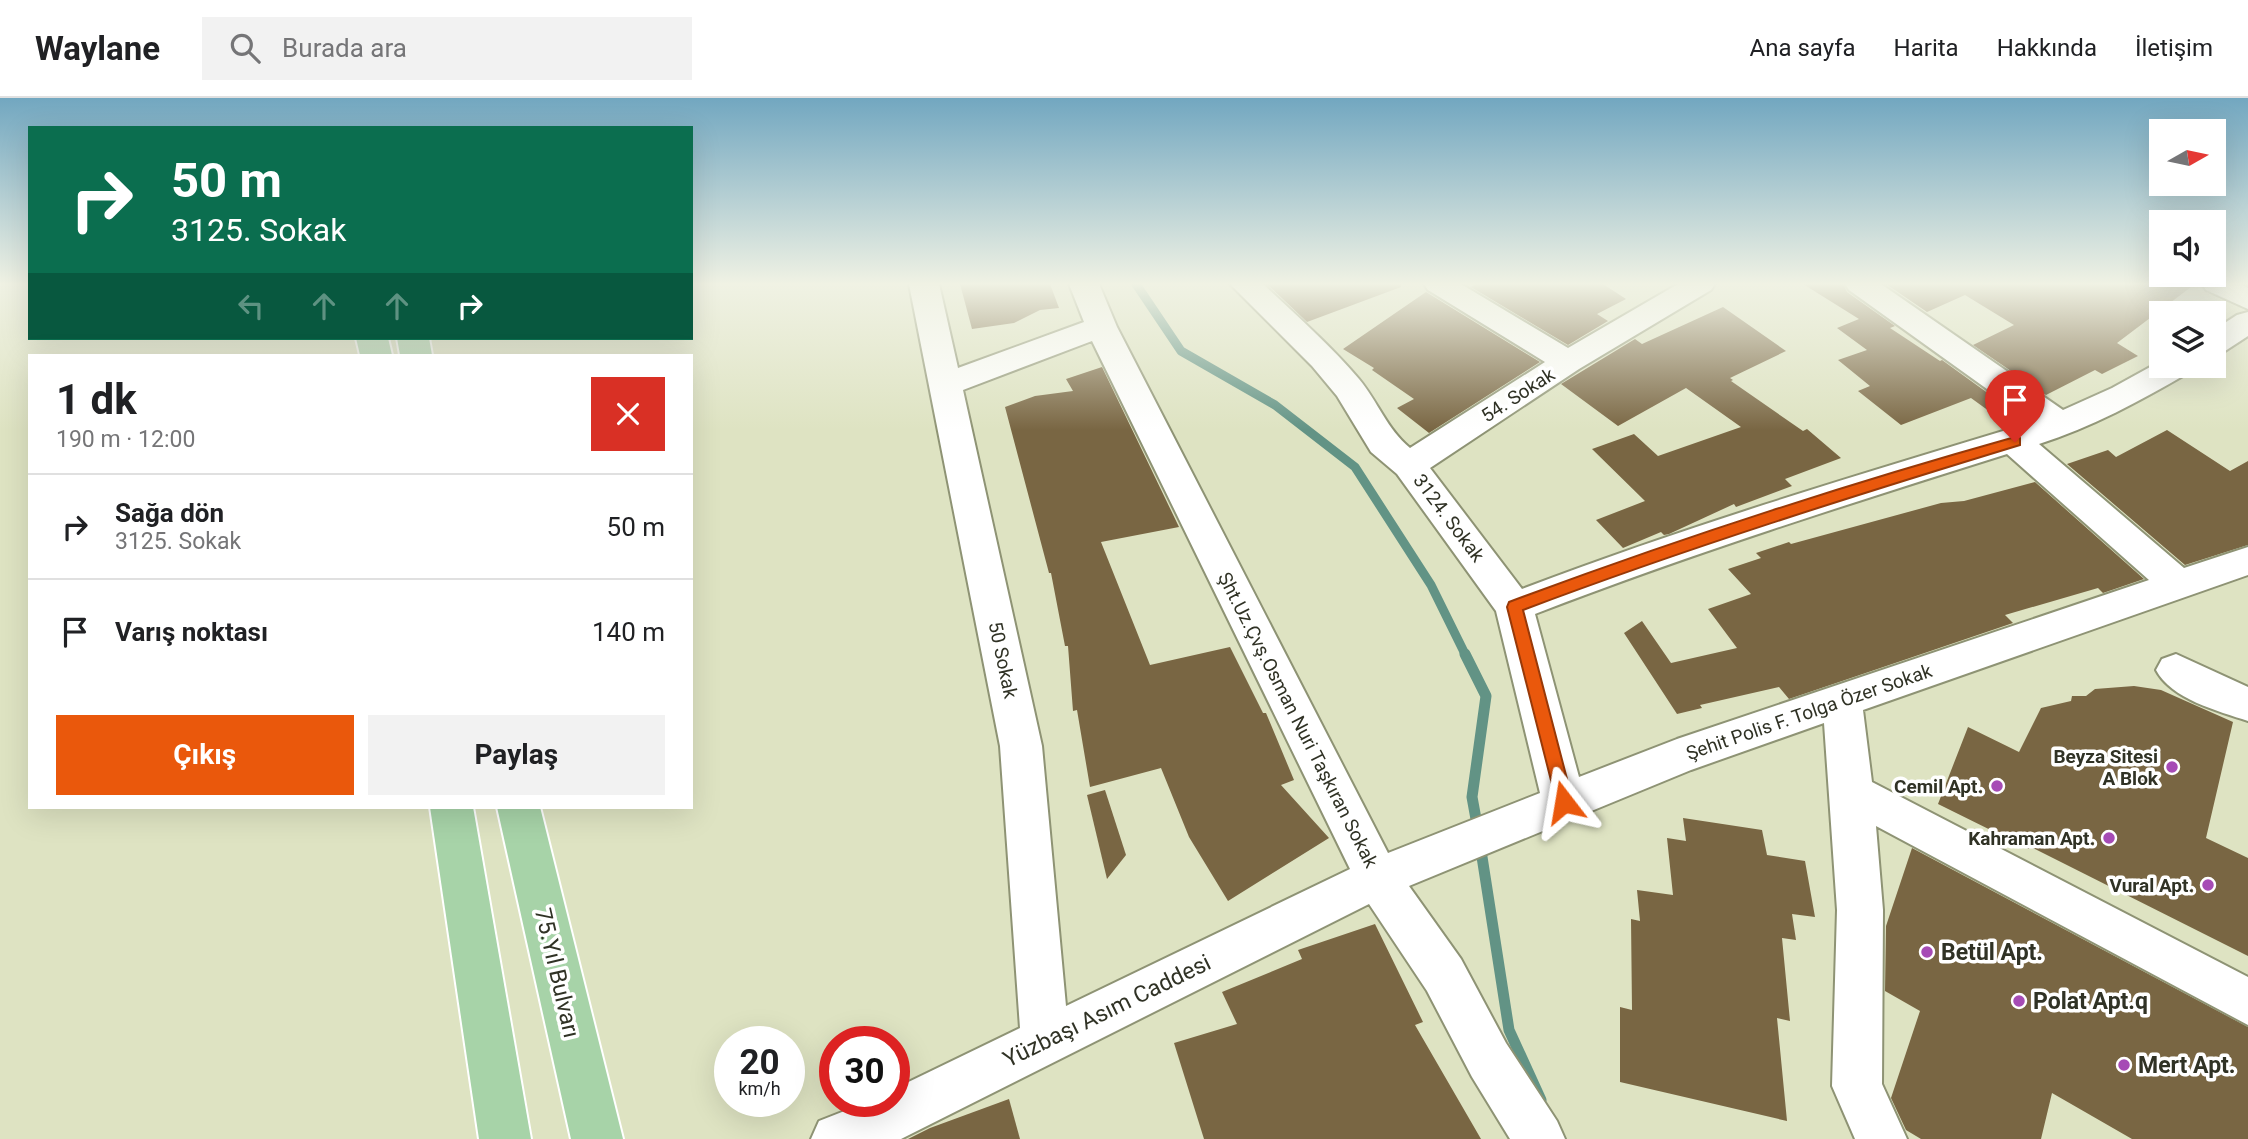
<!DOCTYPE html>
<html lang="tr">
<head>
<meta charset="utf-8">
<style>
  :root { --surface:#fff; --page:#f2f2f2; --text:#202124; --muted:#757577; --line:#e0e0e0; --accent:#ea580c }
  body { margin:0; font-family:Roboto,sans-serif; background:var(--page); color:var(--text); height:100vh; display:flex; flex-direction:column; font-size:26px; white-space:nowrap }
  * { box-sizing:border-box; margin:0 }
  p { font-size:23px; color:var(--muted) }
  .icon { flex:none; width:38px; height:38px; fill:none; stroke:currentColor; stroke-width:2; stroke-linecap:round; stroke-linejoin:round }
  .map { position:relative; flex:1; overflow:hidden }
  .side { position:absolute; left:28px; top:256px; width:665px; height:455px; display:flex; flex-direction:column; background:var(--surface); border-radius:0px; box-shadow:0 7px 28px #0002 }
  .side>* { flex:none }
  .guide { position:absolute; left:28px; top:28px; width:665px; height:214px; border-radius:0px; box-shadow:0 7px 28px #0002; background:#0b6e4f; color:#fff; overflow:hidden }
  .needle { width:46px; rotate:81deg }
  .controls { position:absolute; left:2149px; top:21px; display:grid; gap:14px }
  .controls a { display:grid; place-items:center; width:77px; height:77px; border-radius:0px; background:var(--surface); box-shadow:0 7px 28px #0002; font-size:35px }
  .speed { position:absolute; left:714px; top:928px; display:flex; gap:14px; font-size:35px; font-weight:700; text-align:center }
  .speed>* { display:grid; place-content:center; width:91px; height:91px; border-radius:50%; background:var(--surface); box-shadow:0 7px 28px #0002; line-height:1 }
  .speed small { font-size:18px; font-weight:400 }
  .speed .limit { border:10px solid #d22; background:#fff; color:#111 }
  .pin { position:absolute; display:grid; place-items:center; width:60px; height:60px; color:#fff; margin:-72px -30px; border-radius:50% 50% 50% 0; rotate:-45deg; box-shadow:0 0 7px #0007 }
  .pin .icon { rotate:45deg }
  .me { position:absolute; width:77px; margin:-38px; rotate:346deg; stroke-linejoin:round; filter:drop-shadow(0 0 5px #0008) }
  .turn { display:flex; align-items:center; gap:24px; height:147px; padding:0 28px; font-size:32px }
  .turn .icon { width:91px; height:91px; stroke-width:2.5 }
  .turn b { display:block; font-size:49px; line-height:60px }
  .lanes { display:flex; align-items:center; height:66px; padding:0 28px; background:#0003; justify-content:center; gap:35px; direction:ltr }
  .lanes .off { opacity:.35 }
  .round { display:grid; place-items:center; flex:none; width:74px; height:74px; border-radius:0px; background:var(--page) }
  .head { display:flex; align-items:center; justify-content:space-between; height:119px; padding:0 28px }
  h1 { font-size:42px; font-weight:700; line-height:52px }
  .primary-button { display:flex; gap:14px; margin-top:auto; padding:14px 28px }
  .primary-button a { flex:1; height:80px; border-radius:0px; background:var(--accent); color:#fff; font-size:28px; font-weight:700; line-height:80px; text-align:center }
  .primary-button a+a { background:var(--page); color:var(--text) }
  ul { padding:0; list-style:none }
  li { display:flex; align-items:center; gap:21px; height:105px; padding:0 28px; border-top:2px solid var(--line) }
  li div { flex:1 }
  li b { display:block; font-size:26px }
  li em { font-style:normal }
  header { display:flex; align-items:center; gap:42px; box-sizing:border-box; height:98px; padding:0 35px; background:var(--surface); border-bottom:2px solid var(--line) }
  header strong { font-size:33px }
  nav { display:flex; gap:38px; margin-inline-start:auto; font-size:24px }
  .search { width:490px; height:63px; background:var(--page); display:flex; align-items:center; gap:18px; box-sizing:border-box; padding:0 24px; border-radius:0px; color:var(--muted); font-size:26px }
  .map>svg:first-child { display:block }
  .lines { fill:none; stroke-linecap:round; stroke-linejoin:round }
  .stream-far1 { stroke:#629385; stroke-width:9 }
  .stream { stroke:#629385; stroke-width:11 }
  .building { fill:#796643 }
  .minor-casing { stroke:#8e9374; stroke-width:4 }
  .major-casing { stroke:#fff; stroke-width:4 }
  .minor { fill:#fff; fill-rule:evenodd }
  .major { fill:#a7d3a8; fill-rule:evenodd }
  .route { fill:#ea580c; stroke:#983908; stroke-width:2 }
  .poi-dot { fill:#a64bb5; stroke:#fff; stroke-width:2.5 }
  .labels { text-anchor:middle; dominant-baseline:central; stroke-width:7; stroke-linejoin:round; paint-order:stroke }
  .street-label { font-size:19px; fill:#303225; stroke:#fff }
  .poi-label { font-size:19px; font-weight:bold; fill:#303225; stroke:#fff; text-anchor:end }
  .near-poi-label { font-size:23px; font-weight:bold; fill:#303225; stroke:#fff; text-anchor:start }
  .near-street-label { font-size:23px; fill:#303225; stroke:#fff }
</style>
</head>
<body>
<header>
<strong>Waylane</strong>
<div class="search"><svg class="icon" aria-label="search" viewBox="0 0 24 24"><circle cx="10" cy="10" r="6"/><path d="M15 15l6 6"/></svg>Burada ara</div>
<nav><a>Ana sayfa</a><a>Harita</a><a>Hakkında</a><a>İletişim</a></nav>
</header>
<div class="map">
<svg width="2248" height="1041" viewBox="0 0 2248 1041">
  <rect width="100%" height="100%" fill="#dee3c2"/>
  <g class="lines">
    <polyline class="stream-far1" points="1136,186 1181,253 1275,307 1355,369 1431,487 1466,558"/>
    <g class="stream">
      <polyline points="1465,556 1486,598 1472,699 1478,732"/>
      <polyline points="1480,746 1509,932 1541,1002"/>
    </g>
  </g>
  <g class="building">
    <polygon points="960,186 1050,186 1059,210 1040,212 1014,225 972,231"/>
    <polygon points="1267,186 1401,186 1401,189 1307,224"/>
    <polygon points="1476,186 1603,186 1626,201 1597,216 1608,223 1568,247 1471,189"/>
    <polygon points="1803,186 1843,186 1847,194 1895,228 1890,230 1940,263 1942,262 2014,314 2000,321 1971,300 1901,327 1858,293 1870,288 1838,262 1867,252 1837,230 1859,221"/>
    <polygon points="1886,186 2195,186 2117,245 2138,258 2102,276 2095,272 2046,297 1973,247 2014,227 1965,197 1927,214"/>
    <polygon points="1426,194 1540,264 1429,335 1397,310 1414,301 1372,272 1374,270 1343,251"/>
    <polygon points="1723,209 1786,253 1730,280 1733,282 1731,283 1803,333 1807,331 1841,360 1785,381 1792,388 1736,409 1734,406 1669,436 1664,437 1661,434 1623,450 1596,422 1645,403 1592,351 1634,336 1658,358 1741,329 1686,290 1618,328 1561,286 1635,241 1642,246"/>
    <polygon points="1102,269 1179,429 1101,444 1150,567 1230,549 1263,615 1266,615 1294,682 1281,687 1329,740 1228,803 1189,739 1161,670 1090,689 1077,612 1073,613 1068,548 1065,548 1051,475 1049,475 1005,309 1035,298 1073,293 1066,281"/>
    <polygon points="2167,332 2230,373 2248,363 2248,447 2185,467 2067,366 2108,352 2116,359"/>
    <polygon points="2035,384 2144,481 2103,495 2098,490 2005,517 2013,525 1789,601 1779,589 1700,607 1702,610 1677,616 1624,535 1642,523 1671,565 1737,550 1708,511 1751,496 1728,471 1761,460 1756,455 1789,444 1791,446 1941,405 1964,403"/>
    <polygon points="2134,588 2161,592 2233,624 2206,740 2248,760 2248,858 2029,748 2029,751 1938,706 1968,629 2019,654 2041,610 2071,603 2072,598 2086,598 2095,591"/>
    <polygon points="1105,692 1126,757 1107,781 1087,697"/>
    <polygon points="1683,720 1762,732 1767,757 1805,763 1815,819 1792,816 1796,842 1782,840 1790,923 1777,920 1787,1023 1620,984 1620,909 1632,912 1631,821 1640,823 1637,792 1673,797 1667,740 1686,743"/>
    <polygon points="1912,750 2248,929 2248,1041 2132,1041 2052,995 2041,1041 1921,1041 1906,1032 1891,1000 1920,913 1885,893 1886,828"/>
    <polygon points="1375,826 1423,924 1415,927 1481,1041 1204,1041 1174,945 1237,926 1222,894 1302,861 1298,852"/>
    <polygon points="1009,1001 1020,1041 908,1041 930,1030"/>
  </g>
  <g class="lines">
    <g class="minor-casing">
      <g id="minor">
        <path d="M909 186H939L958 270 1084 224 1069 186H1099L1117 229 1388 755 1540 695 1496 513 1397 376 1371 354 1337 298 1312 268 1230 186H1263C1296 217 1330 247 1359 281 1378 304 1387 331 1410 350L1545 264 1428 192 1424 186H1461L1568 250 1678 186H1715L1711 192 1579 271 1430 370 1522 491C1690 427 1861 376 2033 324L1849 192 1845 186H1881L2063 312 2112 290 2161 263V268H2193L2188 275C2140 303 2092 329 2039 346L2184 470 2248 449V477L1863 612 1872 684 2248 879V927L1876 728 1883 812 1882 986 1907 1041H1855L1832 988 1837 812 1824 625 1691 672 1409 788 1461 861 1506 945 1557 1023 1565 1041H1510L1472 979 1427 893 1369 806 901 1041H811L819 1023 870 1003H894V991L1020 930 1000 648ZM1092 243 1350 771 1066 908 1042 648 963 292ZM2007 356 2149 482 1677 641 1579 679 1535 516C1690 456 1848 406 2007 356Z"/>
        <polygon points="2202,186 2241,186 2248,190 2248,211 2206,192"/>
        <polygon points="2248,214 2248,238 2225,253 2214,256 2214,232 2237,217"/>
        <path d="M2176 556 2248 589V623C2218 613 2171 601 2156 572L2162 561Z"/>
      </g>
    </g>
    <g class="major-casing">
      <g id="major">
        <polygon points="356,240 388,240 392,257 360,257"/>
        <polygon points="397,240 429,240 432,257 400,257"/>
        <polygon points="430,709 473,709 531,1041 479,1041"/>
        <polygon points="497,709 540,709 623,1041 571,1041"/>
      </g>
    </g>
    <use href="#minor" class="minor"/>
    <use href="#major" class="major"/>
  </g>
  <linearGradient id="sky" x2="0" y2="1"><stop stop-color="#72a7c0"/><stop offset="0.56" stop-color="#f0f2e4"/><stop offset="1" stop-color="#f0f2e4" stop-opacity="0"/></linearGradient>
  <rect width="2248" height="332" fill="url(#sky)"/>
  <path class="route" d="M2015 339 2020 340V347C1853 398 1687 450 1523 512L1573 704 1570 710 1564 712 1558 710 1507 509 1509 504C1675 442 1844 387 2015 339Z"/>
  <g class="poi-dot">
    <circle cx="2172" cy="669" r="7"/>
    <circle cx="1997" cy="688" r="7"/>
    <circle cx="2109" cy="740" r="7"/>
    <circle cx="2208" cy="787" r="7"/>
    <circle cx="1927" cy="854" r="7"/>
    <circle cx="2019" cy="903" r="7"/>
    <circle cx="2124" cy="967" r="7"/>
  </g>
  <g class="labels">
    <g class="street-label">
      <text transform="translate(1518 297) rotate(-33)">54. Sokak</text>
      <text transform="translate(1449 420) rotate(53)">3124. Sokak</text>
      <text transform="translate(1003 562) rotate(78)">50 Sokak</text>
      <text transform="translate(1809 614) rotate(-19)">Şehit Polis F. Tolga Özer Sokak</text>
      <text transform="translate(1298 622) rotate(63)">Şht.Uz.Çvş.Osman Nuri Taşkıran Sokak</text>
    </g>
    <g class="poi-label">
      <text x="2158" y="658">Beyza Sitesi<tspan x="2158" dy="22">A Blok</tspan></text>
      <text x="1983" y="688">Cemil Apt.</text>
      <text x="2095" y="740">Kahraman Apt.</text>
      <text x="2194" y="787">Vural Apt.</text>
    </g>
    <g class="near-poi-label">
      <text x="1941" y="854">Betül Apt.</text>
      <text x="2033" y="903">Polat Apt.q</text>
      <text x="2138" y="967">Mert Apt.</text>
    </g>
    <g class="near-street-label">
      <text transform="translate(557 875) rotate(77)">75.Yıl Bulvarı</text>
      <text transform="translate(1107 913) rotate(-26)">Yüzbaşı Asım Caddesi</text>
    </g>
  </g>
</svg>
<div class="controls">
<a><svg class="needle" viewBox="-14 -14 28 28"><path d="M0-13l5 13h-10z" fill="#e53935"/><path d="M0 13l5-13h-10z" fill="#757577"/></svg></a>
<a><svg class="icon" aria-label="sound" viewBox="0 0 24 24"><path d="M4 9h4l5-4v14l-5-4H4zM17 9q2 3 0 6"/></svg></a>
<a><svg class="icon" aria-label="layers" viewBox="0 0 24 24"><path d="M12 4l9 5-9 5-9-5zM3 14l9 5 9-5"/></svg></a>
</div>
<div class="speed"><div>20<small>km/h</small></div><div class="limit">30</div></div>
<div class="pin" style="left:2015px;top:344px;background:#d93025"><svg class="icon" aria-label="arrive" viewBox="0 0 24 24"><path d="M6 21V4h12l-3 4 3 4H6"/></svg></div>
<svg class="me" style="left:1564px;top:704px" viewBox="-20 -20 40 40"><path d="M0-17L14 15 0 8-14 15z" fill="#ea580c" stroke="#fff" stroke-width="4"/></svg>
<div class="guide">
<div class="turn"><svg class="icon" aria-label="right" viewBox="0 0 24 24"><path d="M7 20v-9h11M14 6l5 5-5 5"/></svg><div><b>50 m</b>3125. Sokak</div></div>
<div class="lanes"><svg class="icon off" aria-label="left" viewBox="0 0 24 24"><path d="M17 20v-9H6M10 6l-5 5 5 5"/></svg><svg class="icon off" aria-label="ahead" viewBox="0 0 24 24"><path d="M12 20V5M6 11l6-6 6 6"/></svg><svg class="icon off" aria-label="ahead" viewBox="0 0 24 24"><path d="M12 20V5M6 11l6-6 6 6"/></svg><svg class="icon" aria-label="right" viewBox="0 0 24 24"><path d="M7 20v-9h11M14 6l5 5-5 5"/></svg></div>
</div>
<section class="side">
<div class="head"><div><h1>1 dk</h1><p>190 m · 12:00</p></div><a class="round" style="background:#d93025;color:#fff"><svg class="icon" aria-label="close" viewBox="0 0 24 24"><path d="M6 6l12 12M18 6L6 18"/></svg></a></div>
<ul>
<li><svg class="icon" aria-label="right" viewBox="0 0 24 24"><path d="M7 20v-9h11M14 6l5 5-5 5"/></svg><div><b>Sağa dön</b><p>3125. Sokak</p></div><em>50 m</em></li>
<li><svg class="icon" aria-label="arrive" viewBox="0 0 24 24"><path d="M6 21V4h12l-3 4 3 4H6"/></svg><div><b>Varış noktası</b></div><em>140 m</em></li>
</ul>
<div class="primary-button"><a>Çıkış</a><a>Paylaş</a></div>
</section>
</div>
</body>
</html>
